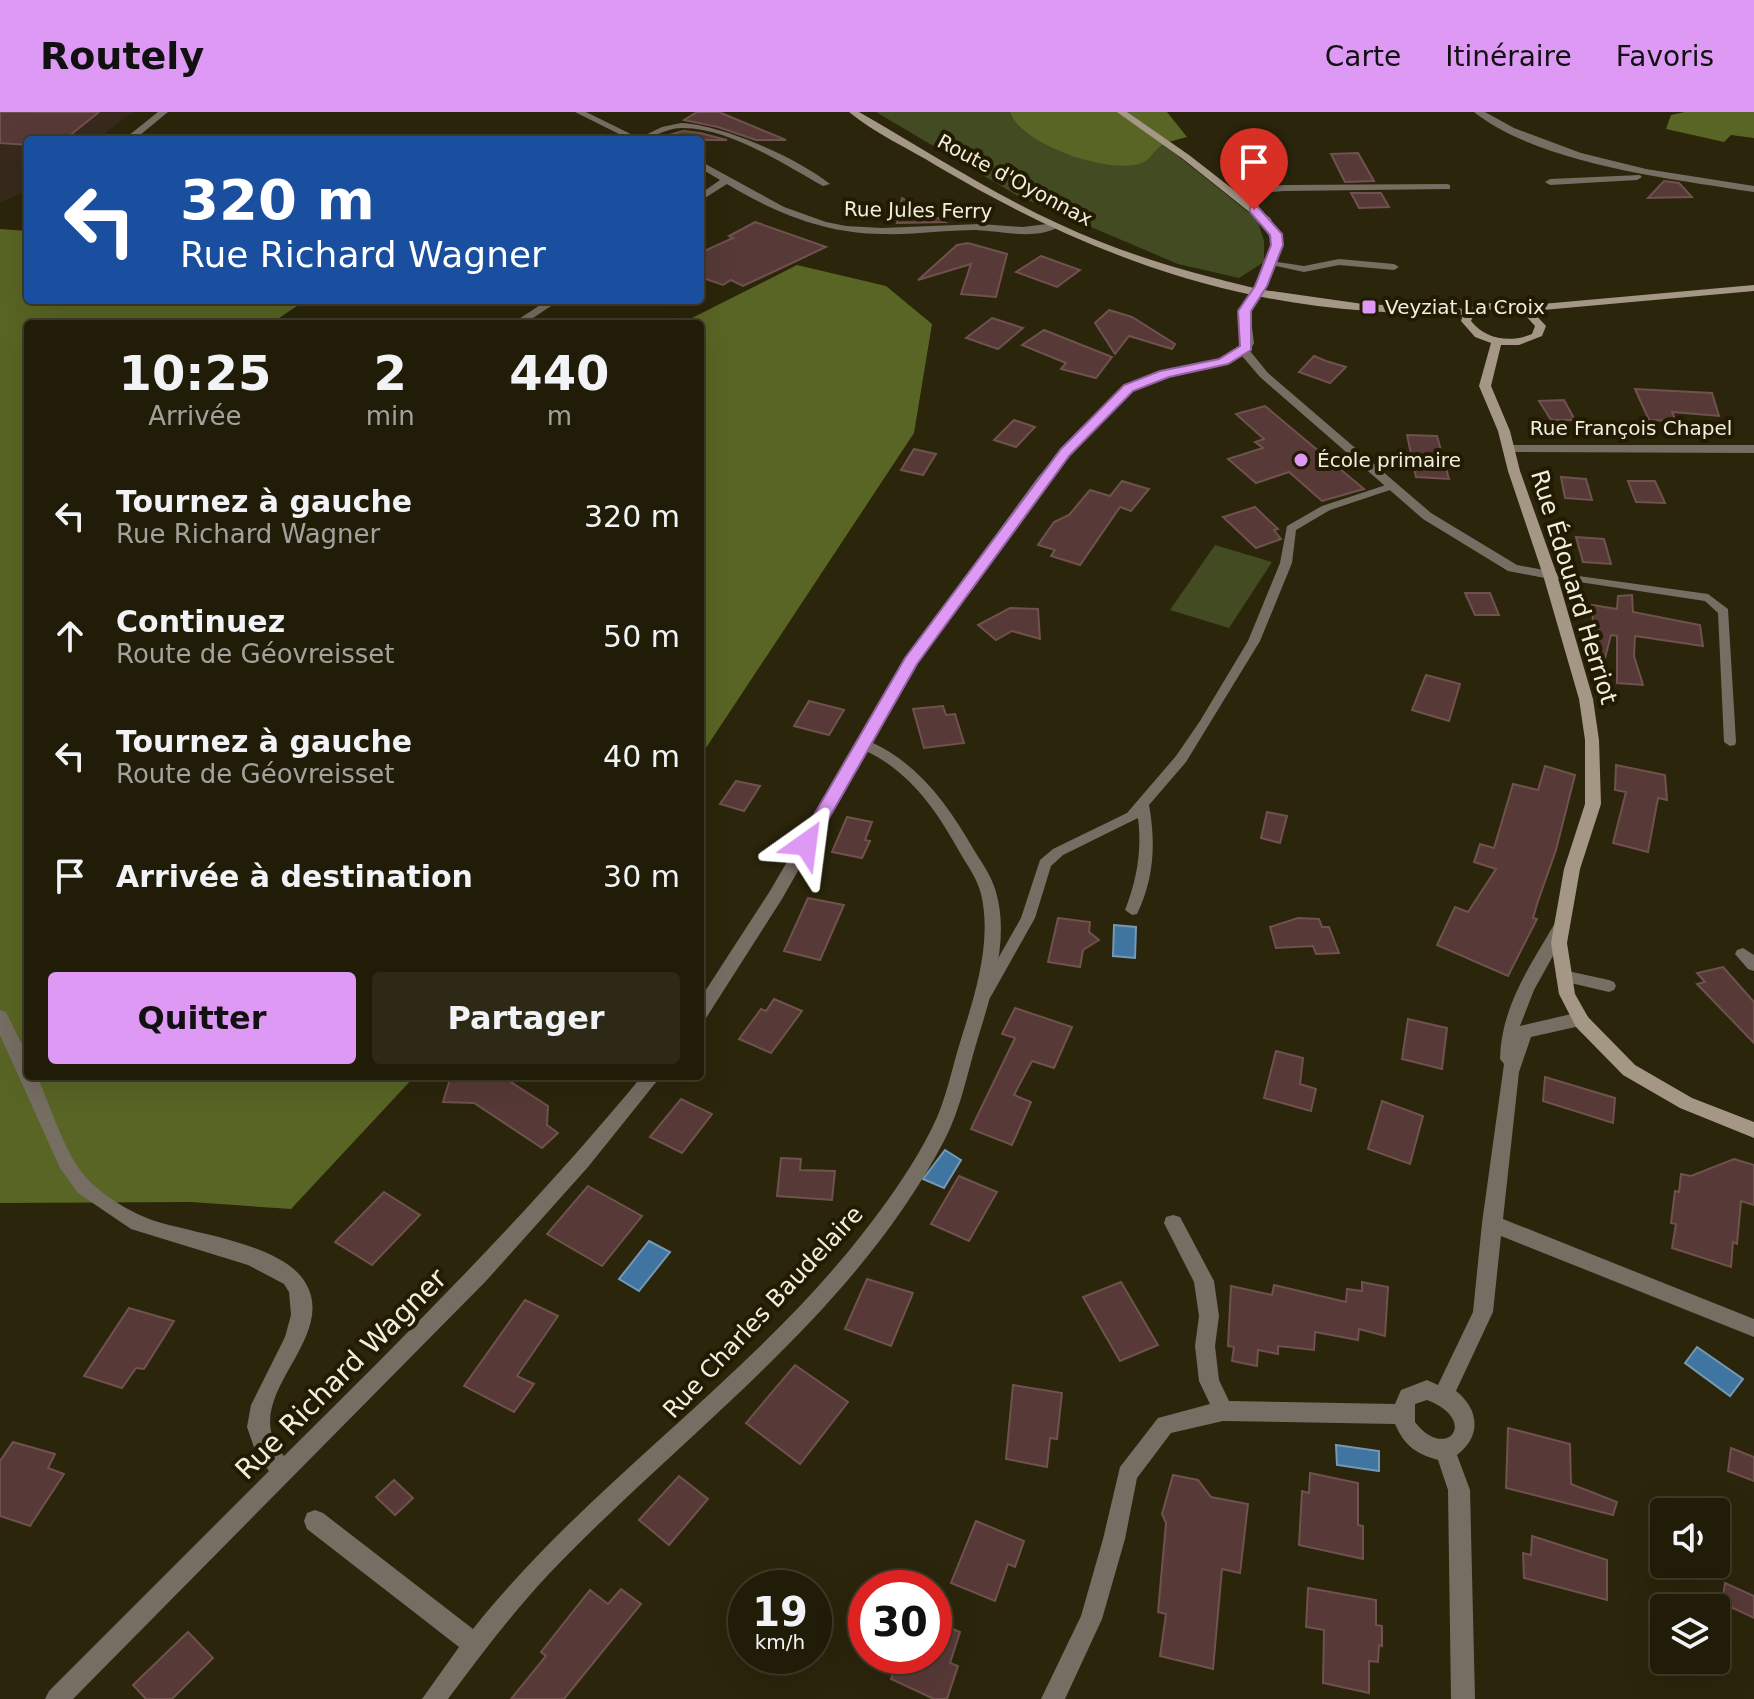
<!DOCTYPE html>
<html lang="fr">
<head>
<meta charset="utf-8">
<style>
  :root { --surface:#201c08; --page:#2d2916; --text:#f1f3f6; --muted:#a2a19c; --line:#3d3a29; --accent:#dd99f4 }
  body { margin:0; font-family:"DejaVu Sans",sans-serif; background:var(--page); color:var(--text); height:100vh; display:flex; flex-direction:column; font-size:30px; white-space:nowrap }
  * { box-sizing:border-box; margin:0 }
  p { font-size:26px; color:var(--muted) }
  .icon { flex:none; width:44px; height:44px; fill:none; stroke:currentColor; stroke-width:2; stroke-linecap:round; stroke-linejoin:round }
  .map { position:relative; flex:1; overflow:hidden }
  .side { position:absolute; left:24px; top:208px; width:680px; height:760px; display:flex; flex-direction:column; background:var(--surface); border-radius:8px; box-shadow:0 8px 32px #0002,0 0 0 2px var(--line) }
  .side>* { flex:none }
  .top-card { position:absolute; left:24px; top:24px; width:680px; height:168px; border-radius:8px; box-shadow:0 8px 32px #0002,0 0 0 2px var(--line); background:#1a4fa0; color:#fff; overflow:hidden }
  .fabs { position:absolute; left:1650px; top:1386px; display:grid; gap:16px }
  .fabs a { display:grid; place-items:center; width:80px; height:80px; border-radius:8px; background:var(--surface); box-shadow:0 8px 32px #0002,0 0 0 2px var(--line); font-size:40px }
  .speed { position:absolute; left:728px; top:1458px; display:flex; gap:16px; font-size:40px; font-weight:700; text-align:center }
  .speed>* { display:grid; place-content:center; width:104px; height:104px; border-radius:50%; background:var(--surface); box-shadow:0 8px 32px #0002,0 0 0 2px var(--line); line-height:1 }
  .speed small { font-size:20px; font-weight:400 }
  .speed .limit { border:12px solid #d22; background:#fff; color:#111 }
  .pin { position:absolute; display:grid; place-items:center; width:68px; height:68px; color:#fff; margin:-82px -34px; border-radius:50% 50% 50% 0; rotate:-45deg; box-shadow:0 0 8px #0007 }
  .pin .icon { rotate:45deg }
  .me { position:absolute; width:88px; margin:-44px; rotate:31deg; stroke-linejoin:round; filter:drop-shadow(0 0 6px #0008) }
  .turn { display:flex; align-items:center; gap:28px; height:168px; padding:0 24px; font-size:36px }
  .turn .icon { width:104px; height:104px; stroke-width:2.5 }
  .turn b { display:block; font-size:56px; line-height:68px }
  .eta { display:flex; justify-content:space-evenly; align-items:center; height:136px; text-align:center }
  .eta b { font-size:48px; font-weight:600; line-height:56px }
  .button { display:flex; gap:16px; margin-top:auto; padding:16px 24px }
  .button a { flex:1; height:92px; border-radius:8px; background:var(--accent); color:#111; font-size:32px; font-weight:600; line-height:92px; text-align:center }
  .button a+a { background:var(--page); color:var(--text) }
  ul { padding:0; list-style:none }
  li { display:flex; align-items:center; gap:24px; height:120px; padding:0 24px }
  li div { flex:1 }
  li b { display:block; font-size:30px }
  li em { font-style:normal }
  header { display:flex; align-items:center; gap:48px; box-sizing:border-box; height:112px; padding:0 40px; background:var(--accent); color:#111 }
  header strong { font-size:38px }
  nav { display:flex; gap:44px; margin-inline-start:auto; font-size:28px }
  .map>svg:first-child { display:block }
  .industrial { fill:#38291d }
  .green { fill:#424b21 }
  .forest { fill:#596524 }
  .water { fill:#4075a1; stroke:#7599b4; stroke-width:2 }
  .building { fill:#573a37; stroke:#6f514d; stroke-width:2 }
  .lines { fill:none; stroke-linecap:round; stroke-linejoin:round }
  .lane { fill:#766e63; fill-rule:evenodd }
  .street { fill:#766e63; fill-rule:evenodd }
  .secondary { fill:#a49786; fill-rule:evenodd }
  .route { fill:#dd99f4; stroke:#90639f; stroke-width:2 }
  .poi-dot { fill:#dd99f4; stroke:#221b02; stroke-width:3 }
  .labels { text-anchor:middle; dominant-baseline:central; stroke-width:8; stroke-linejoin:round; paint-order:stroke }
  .far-street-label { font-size:20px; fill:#f2eedf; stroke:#221b02 }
  .far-poi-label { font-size:20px; fill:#f2eedf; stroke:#221b02; text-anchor:start }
  .street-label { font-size:24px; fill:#f2eedf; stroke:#221b02 }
  .near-street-label { font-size:28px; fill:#f2eedf; stroke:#221b02 }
</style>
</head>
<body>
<header>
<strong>Routely</strong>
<nav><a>Carte</a><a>Itinéraire</a><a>Favoris</a></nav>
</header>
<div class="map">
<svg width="1754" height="1587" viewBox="0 0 1754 1587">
  <rect width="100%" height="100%" fill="#2b250b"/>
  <polygon class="industrial" points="0,0 133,0 96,28 28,28 28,79 0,90"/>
  <g class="green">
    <path d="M876 0H1010C1014 10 1023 15 1032 22 1078 59 1111 43 1163 32L1257 107 1264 129V150L1239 166 1178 152 1018 84Z"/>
    <polygon points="1215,433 1272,450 1229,516 1170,498"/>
  </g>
  <g class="forest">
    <path d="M1010 0H1167L1187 25C1180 27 1170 29 1163 32 1154 38 1149 50 1139 52 1106 61 1022 33 1010 0Z"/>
    <polygon points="1685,0 1754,0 1754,26 1731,23 1724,30 1666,17 1671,3"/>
    <polygon points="0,117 28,119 28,188 306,188 270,212 28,212 28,964 415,964 291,1097 191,1090 0,1091"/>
    <polygon points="797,153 886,174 932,212 914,321 700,645 700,212 680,212"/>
  </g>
  <g class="water">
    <polygon points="1114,813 1136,815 1135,846 1113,844"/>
    <polygon points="945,1038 961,1048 944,1076 923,1067"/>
    <polygon points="649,1129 670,1140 639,1179 619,1167"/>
    <polygon points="1697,1235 1743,1267 1730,1284 1685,1251"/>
    <polygon points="1336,1333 1379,1339 1379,1359 1337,1353"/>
  </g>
  <g class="building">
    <polygon points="0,0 99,0 64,28 28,28 28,33 0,31"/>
    <polygon points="697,0 719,0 786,28 756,28 718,15 684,8"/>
    <polygon points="683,19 700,21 727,28 652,28"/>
    <polygon points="1358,41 1374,69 1345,70 1331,42"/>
    <polygon points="1664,69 1679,71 1692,85 1648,86"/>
    <polygon points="1351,81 1381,81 1389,95 1359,96"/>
    <polygon points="902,86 945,110 897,111"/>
    <polygon points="755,110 826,135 743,174 731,168 723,173 700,165 700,141 733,126 729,124"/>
    <polygon points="968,131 1007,142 996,185 961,182 971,152 918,168 957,133"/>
    <polygon points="1041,144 1080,158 1057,175 1016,160"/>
    <polygon points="1109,198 1132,205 1175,232 1172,237 1129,224 1115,242 1095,211"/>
    <polygon points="992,206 1023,216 998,237 966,226"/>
    <polygon points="1044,218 1112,245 1096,266 1061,257 1066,251 1022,233"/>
    <polygon points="1314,244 1326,249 1346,255 1330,271 1299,260"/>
    <polygon points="1635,277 1712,281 1719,304 1672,300 1676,309 1649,308"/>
    <polygon points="1564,288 1575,308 1551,308 1539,289"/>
    <polygon points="1265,294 1364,377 1322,389 1289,360 1256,371 1228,347 1263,336 1255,330 1264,327 1236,302"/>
    <polygon points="1014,308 1035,315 1016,335 994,328"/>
    <polygon points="1407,323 1437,324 1449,367 1416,365"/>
    <polygon points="914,337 936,342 923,363 901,358"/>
    <polygon points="1561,365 1586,367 1592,388 1565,386"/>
    <polygon points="1122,369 1149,377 1131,399 1120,395 1080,453 1051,444 1055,438 1038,433 1054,410 1069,403 1090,378 1110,384"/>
    <polygon points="1628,369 1655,369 1665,391 1636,390"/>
    <polygon points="1255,395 1278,417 1274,418 1281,427 1256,436 1223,405"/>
    <polygon points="1576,425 1604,427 1611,452 1583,450"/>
    <polygon points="1465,481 1490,481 1499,503 1475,503"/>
    <polygon points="1632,483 1633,500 1700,513 1703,534 1635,524 1634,544 1643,573 1617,571 1617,524 1611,523 1600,565 1596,565 1592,493 1617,497 1618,484"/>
    <polygon points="1010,496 1038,497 1040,527 1012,519 996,528 978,513"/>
    <polygon points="1426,563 1460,572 1449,609 1412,598"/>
    <polygon points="809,589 844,598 829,623 794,614"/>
    <polygon points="943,594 946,603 955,602 964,631 924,636 913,597"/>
    <polygon points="1616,653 1665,663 1667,688 1658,686 1648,740 1613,731 1626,680 1615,678"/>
    <polygon points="1545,654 1575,663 1556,738 1537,792 1533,806 1537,807 1508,864 1437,833 1455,795 1468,800 1496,757 1474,750 1480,732 1494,736 1513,672 1538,678"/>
    <polygon points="736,669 760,674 744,699 720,692"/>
    <polygon points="1267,700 1287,704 1280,731 1261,726"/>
    <polygon points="847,705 872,710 865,728 870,729 862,746 832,740"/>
    <polygon points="808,786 844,793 820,848 784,839"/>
    <polygon points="1058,806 1090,810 1089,820 1099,828 1083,838 1080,855 1048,850"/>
    <polygon points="1298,806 1319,807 1322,815 1329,815 1339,841 1316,842 1313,834 1276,836 1270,815"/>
    <polygon points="1723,855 1754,890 1754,931 1697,872 1705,870 1697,861"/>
    <polygon points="774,887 802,899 771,941 739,927 761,897 766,899"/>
    <polygon points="1015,896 1072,915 1054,956 1032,949 1014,983 1031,990 1012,1033 971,1017 1015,926 1002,922"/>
    <polygon points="1408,907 1447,916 1442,957 1402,947"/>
    <polygon points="1276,939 1303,946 1300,972 1316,977 1311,999 1264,986"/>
    <polygon points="1545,965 1615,986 1613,1011 1543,989"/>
    <polygon points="450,967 506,967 548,994 547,1013 558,1021 542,1036 474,991 443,990"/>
    <polygon points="681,987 712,1002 682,1041 650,1025"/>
    <polygon points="1382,989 1423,1004 1410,1052 1368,1037"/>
    <polygon points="781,1046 801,1047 800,1058 835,1059 832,1088 777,1084"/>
    <polygon points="1734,1047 1754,1053 1754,1093 1741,1089 1737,1132 1733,1130 1731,1155 1672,1136 1676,1112 1671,1111 1675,1079 1679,1080 1681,1062 1691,1064"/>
    <polygon points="959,1064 997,1080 969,1129 931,1112"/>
    <polygon points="588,1074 642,1104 602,1154 547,1122"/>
    <polygon points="384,1080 420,1103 372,1153 335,1130"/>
    <polygon points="867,1167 913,1181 891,1234 845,1217"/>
    <polygon points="1121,1170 1158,1233 1120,1249 1083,1185"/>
    <polygon points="1362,1170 1388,1175 1385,1224 1359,1217 1358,1228 1315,1220 1314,1238 1278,1234 1278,1242 1258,1238 1257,1254 1232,1249 1234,1235 1228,1234 1231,1174 1272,1183 1274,1173 1346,1190 1347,1177 1362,1179"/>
    <polygon points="525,1188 558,1204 517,1264 534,1272 514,1300 464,1274"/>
    <polygon points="129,1196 174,1209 144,1257 136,1256 122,1276 84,1264"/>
    <polygon points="795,1253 848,1290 800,1352 746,1311"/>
    <polygon points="1013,1273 1062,1281 1057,1327 1050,1326 1047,1355 1006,1347"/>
    <polygon points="1508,1316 1570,1332 1571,1372 1617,1390 1613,1403 1506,1376"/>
    <polygon points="13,1330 55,1342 48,1356 64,1362 30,1414 0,1404 0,1349"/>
    <polygon points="1731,1336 1754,1345 1754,1369 1728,1359"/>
    <polygon points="1310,1361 1358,1371 1358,1413 1363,1414 1363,1447 1299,1433 1302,1379 1309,1381"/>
    <polygon points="1173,1363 1198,1368 1211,1385 1248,1392 1240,1461 1222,1457 1213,1557 1160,1544 1166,1502 1158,1500 1166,1411 1162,1402"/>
    <polygon points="679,1364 708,1387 669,1433 639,1408"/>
    <polygon points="394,1368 413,1386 395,1403 376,1385"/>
    <polygon points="976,1409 1024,1429 1015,1455 1008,1452 995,1489 951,1471"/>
    <polygon points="1532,1424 1607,1448 1607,1488 1524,1466 1523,1441 1531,1443"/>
    <polygon points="1725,1471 1754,1484 1754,1506 1722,1491"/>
    <polygon points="1308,1476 1376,1488 1376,1513 1382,1514 1382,1534 1379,1533 1378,1550 1369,1549 1369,1581 1323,1571 1324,1518 1306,1515"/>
    <polygon points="621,1477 641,1492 564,1587 511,1587 546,1544 541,1540 590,1478 608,1492"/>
    <polygon points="934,1509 960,1520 950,1551 958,1554 947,1587 934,1587 891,1567 900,1544 934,1544"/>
    <polygon points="188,1520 213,1546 172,1587 146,1587 133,1573"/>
  </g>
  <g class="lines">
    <g class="lane">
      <path d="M681 11C723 13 797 46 830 72L823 74C784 52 729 16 683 16 666 15 652 28 635 28L662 15Z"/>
      <polygon points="1339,147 1394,152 1399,155 1394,158 1339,153 1304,160 1266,152 1271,149 1304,154"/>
      <path d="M1392 371 1396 372V376L1330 398 1296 418 1292 451 1260 529 1186 650 1149 693C1156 731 1154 767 1137 802L1132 803 1125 798C1137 767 1142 739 1138 706L1063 743 1051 754 1035 806 990 886H980L978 882 1021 806 1040 748 1053 737 1127 701 1176 644 1200 609 1248 529 1280 451 1287 414 1322 394Z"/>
      <polygon points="1550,460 1708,482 1728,497 1736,630 1735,633 1730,634 1724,630 1718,501 1705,489 1546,465 1544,463"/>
      <polygon points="1563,858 1609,868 1614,870 1616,874 1614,878 1609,880 1558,868 1556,864 1558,860"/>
    </g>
    <g class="street">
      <polygon points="158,0 168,0 134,28 123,28"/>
      <polygon points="575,0 586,0 643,28 631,28"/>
      <path d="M1474 0H1485L1514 16 1581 41 1646 57 1754 74V80C1672 67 1539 52 1474 0Z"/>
      <path d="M700 49 784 95 826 110 846 114 882 116 980 112 1023 115 1055 111 1060 114C1036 129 1002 119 975 118 945 118 914 123 883 122 826 122 775 101 727 72L700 89V82L720 68 700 56Z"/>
      <polygon points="1640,63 1642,65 1637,68 1550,73 1545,70 1550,67"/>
      <polygon points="1447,72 1450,73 1450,77 1284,79 1233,84 1228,81 1233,78 1284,73"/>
      <path d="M1253 179 1262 181 1250 199 1254 231 1250 239 1268 261 1431 401 1517 453 1555 460 1557 463 1550 467 1508 459 1423 407 1260 265 1242 244 1227 252 1168 265 1133 278 1102 307 1046 371 916 552 871 630C919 652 948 693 974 738 982 751 992 765 996 780 1010 828 991 883 977 929 967 962 961 996 945 1027 852 1205 683 1321 547 1464 511 1503 479 1545 448 1587H422L459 1535 307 1417 304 1409 307 1401 315 1398 323 1401 473 1517C591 1368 755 1264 870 1112 893 1082 915 1050 932 1016 947 987 952 954 962 924 976 880 992 828 981 782 977 766 967 753 959 739 937 699 909 659 866 639L782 787 706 906 700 908V887L770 779 905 547 1038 365 1094 303 1125 274 1161 260 1220 247 1239 237 1242 231 1240 199Z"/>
      <polygon points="548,188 560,188 524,212 511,212"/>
      <polygon points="1509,333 1754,333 1754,341 1505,340 1503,337"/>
      <path d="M1561 809 1567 811 1569 815 1534 878 1520 914 1580 900 1586 902 1589 907 1586 912 1580 914 1531 925 1519 960 1503 1107 1754 1207V1225L1501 1124 1493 1200 1456 1279C1479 1297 1482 1324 1457 1343L1470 1378 1475 1587H1451L1448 1378 1438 1348C1416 1342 1404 1333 1395 1312L1223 1309 1171 1321 1137 1366 1125 1427 1102 1507 1065 1587H1041L1081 1504 1103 1427 1120 1355 1158 1306 1210 1292 1199 1269 1195 1234 1199 1204 1194 1170 1164 1111 1166 1105 1173 1103 1180 1105 1214 1169 1219 1204 1215 1234 1219 1268 1229 1289 1395 1292 1401 1278 1427 1268 1438 1273 1473 1200 1482 1111 1504 952 1500 947C1501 895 1530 854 1555 811ZM1427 1288C1481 1309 1445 1350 1415 1310V1292Z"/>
      <polygon points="1743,836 1754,843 1754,859 1748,857 1735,842 1737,838"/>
      <path d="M0 898 6 900 28 945V964H37C51 994 63 1038 84 1063 101 1083 131 1101 155 1109 196 1122 282 1132 305 1170 341 1229 233 1286 284 1344 409 1220 530 1100 642 964H661L588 1055 486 1169 73 1587H45L49 1579 269 1359 257 1344 247 1315 251 1293 285 1225 291 1203 289 1180 284 1172 248 1153 131 1117 78 1081 60 1056 0 923Z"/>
    </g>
    <path class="secondary" d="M849 0H859C925 38 988 79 1057 111 1120 141 1187 160 1254 176L1266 154 1270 135V126L1262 110 1183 47 1117 0H1127L1189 43 1270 106C1286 132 1278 153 1264 178L1363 192 1467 197 1491 191 1531 193 1754 173V179L1532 199 1546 214 1542 224 1519 233H1501L1491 274 1510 319 1520 359 1557 463 1593 587 1599 628 1601 692 1580 757 1567 831 1575 882 1588 905 1635 953 1692 986 1754 1010V1026L1680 996 1623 963 1576 915 1559 882 1551 831 1564 757 1585 692V628L1579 587 1543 463 1508 359 1498 319 1479 274 1491 231 1475 225 1461 209 1463 203C1394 202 1324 198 1257 184 1143 161 1037 113 937 54 908 36 874 21 849 0ZM1503 197 1526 204 1535 214 1532 222C1511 231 1486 228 1471 209L1474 202 1484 198Z"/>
  </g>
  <polygon class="route" points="1250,95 1258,95 1282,122 1283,133 1267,174 1251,199 1251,238 1228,252 1169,265 1133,279 1070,343 917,552 812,736 799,736 797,732 905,546 1061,337 1124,273 1160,259 1219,247 1240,234 1238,199 1255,174 1271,133 1270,123 1250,100"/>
  <g class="poi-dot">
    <rect x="1361" y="187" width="16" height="16" rx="4"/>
    <circle cx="1301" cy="348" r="8"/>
  </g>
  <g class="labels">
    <g class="far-street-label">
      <text transform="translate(1015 68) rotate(28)">Route d'Oyonnax</text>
      <text transform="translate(918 98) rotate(1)">Rue Jules Ferry</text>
      <text x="1631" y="316">Rue François Chapel</text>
    </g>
    <g class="far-poi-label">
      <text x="1385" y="195">Veyziat La Croix</text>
      <text x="1317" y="348">École primaire</text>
    </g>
    <g class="street-label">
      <text transform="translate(1574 475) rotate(73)">Rue Édouard Herriot</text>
      <text transform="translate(763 1200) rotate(-47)">Rue Charles Baudelaire</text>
    </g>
    <g class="near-street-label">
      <text transform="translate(341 1262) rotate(-45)">Rue Richard Wagner</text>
    </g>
  </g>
</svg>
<div class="fabs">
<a><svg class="icon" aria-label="sound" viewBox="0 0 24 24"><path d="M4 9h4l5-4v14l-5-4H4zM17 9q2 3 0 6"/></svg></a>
<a><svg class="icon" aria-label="layers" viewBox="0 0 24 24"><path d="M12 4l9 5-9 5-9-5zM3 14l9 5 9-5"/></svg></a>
</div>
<div class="speed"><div>19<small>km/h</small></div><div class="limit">30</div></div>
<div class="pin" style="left:1254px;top:98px;background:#d93025"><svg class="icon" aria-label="arrive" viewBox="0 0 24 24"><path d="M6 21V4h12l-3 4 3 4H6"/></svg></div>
<svg class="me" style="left:806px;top:732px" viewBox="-20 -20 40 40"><path d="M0-17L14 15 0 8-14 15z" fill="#dd99f4" stroke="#fff" stroke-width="4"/></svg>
<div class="top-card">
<div class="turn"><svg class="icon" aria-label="left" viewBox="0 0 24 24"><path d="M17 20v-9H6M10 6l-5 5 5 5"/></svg><div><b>320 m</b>Rue Richard Wagner</div></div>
</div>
<section class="side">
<div class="eta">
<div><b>10:25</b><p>Arrivée</p></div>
<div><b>2</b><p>min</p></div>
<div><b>440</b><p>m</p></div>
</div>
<ul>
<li><svg class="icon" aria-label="left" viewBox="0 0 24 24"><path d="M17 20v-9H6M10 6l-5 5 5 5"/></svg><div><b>Tournez à gauche</b><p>Rue Richard Wagner</p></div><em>320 m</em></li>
<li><svg class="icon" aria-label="ahead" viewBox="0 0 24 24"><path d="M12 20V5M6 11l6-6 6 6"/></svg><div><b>Continuez</b><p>Route de Géovreisset</p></div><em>50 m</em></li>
<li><svg class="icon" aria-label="left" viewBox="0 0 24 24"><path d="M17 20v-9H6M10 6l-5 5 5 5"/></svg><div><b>Tournez à gauche</b><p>Route de Géovreisset</p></div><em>40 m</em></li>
<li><svg class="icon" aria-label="arrive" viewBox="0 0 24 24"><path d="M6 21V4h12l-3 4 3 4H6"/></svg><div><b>Arrivée à destination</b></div><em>30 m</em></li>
</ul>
<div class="button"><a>Quitter</a><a>Partager</a></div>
</section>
</div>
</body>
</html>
